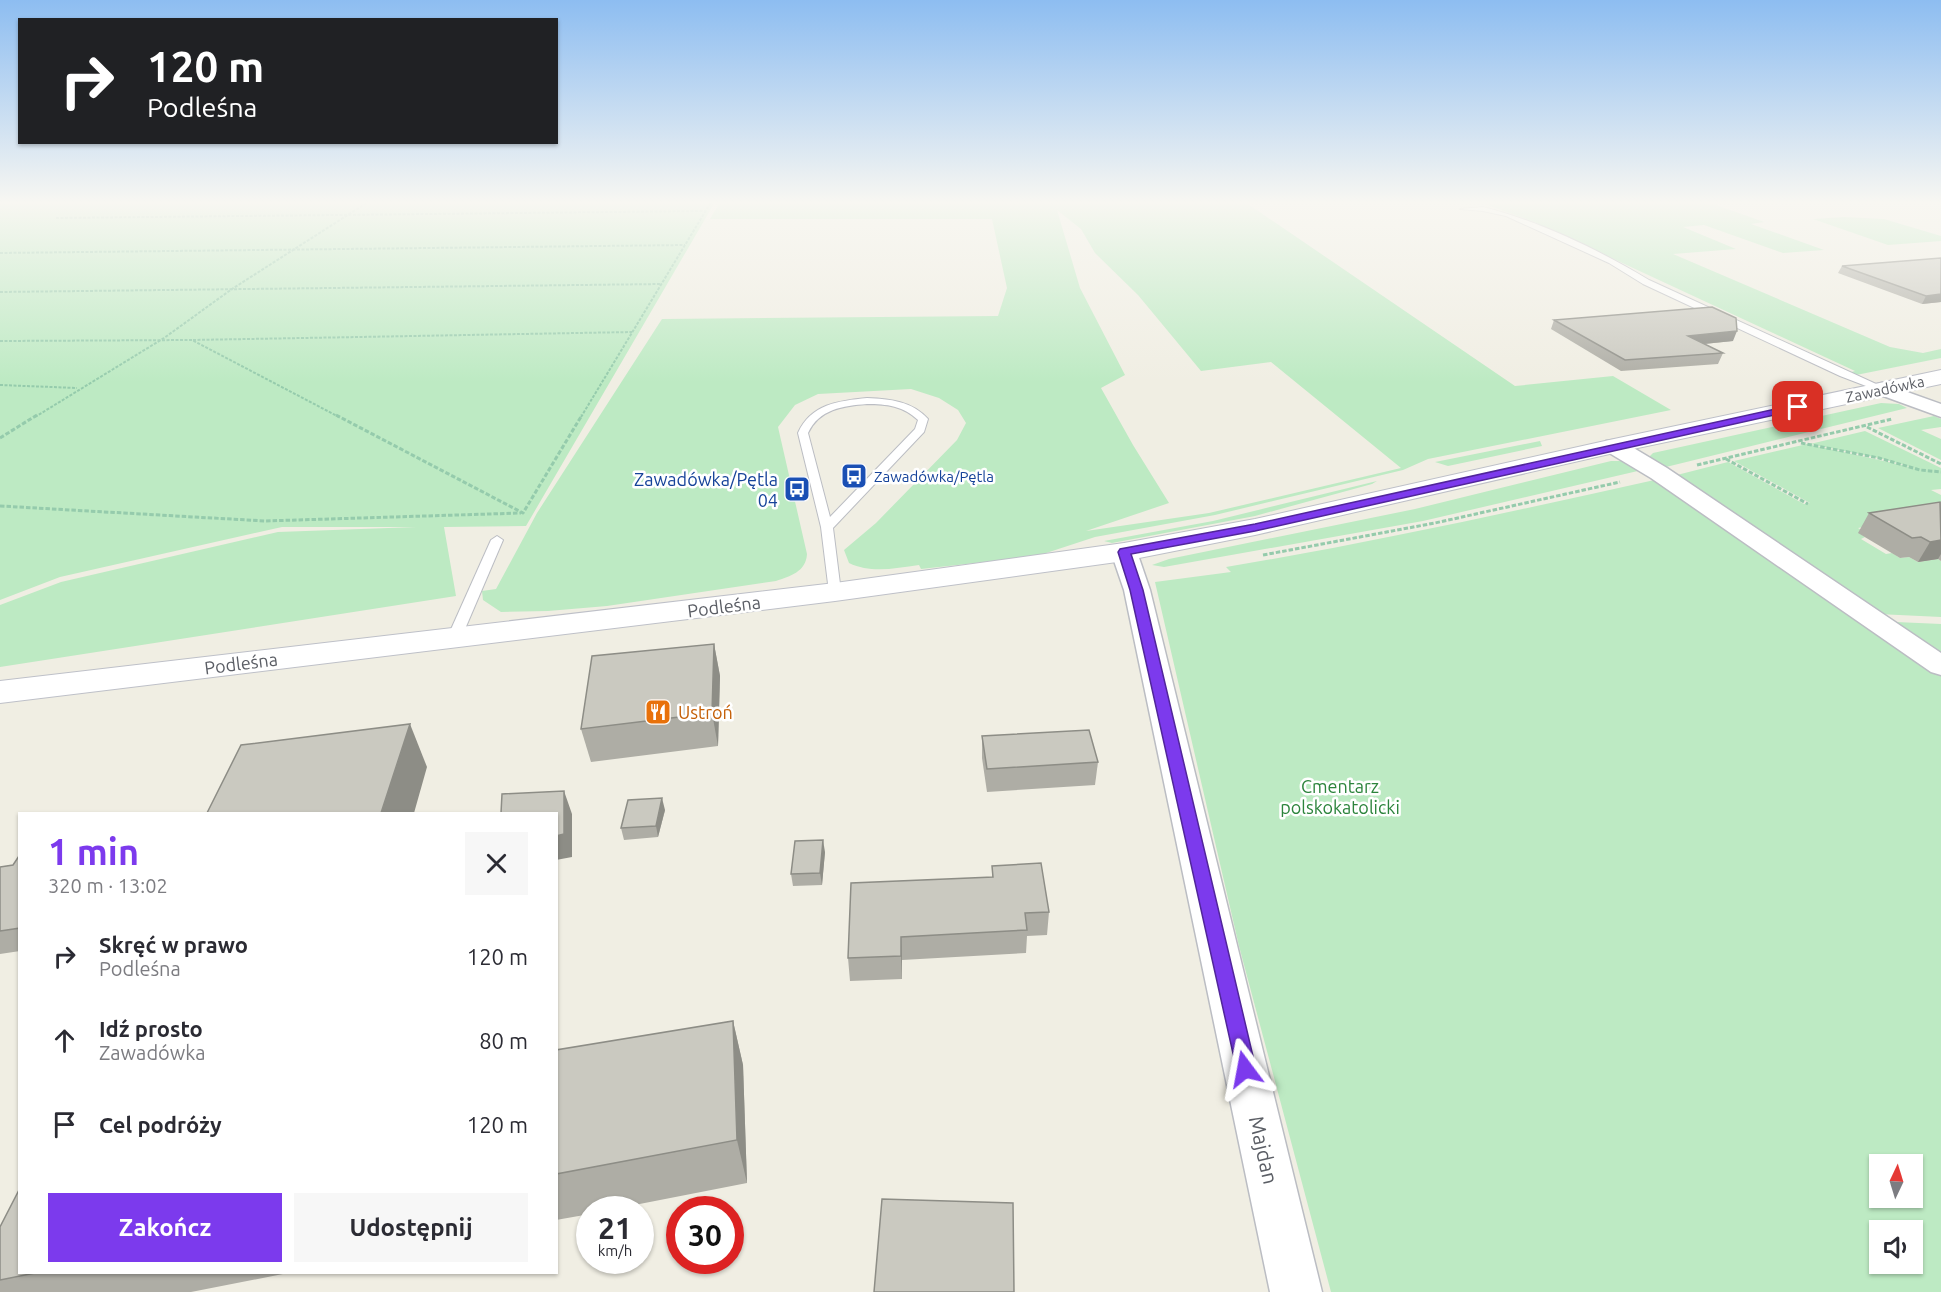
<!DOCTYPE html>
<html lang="pl">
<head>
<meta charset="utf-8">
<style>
  :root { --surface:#fff; --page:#f7f7f7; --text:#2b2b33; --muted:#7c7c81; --accent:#7c3aed }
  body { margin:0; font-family:Ubuntu,sans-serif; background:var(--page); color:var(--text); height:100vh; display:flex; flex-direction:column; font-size:22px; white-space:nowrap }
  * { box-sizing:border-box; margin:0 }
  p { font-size:20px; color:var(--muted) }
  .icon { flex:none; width:33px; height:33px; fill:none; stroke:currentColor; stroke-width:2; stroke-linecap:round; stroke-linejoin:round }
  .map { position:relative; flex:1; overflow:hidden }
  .sheet { position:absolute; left:18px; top:812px; width:540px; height:462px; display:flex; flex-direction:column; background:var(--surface); border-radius:0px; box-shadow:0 2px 4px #0004 }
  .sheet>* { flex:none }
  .hud { position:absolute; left:18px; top:18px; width:540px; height:126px; border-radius:0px; box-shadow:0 2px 4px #0004; background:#202124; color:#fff; overflow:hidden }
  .needle { width:39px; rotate:4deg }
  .fabs { position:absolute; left:1869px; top:1154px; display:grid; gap:12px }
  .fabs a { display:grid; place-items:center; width:54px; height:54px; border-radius:0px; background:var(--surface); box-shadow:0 2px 4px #0004; font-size:30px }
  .speed { position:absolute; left:576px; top:1196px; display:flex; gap:12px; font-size:30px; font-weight:700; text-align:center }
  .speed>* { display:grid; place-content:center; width:78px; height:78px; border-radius:50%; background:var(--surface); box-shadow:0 2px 4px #0004; line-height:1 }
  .speed small { font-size:15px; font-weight:400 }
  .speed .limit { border:9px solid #d22; background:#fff; color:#111 }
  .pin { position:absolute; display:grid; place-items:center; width:51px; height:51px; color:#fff; margin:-26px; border-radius:12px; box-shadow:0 3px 9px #0006 }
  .me { position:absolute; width:66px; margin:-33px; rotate:347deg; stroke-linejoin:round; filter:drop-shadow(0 0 4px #0008) }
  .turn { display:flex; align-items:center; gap:21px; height:126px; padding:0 30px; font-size:27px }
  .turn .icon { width:78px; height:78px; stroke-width:2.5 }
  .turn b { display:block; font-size:42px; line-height:51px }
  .round { display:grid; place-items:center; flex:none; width:63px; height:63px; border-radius:0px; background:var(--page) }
  .summary { display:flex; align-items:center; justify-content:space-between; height:102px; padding:0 30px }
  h1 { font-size:36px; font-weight:700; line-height:45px; color:var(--accent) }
  .action { display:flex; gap:12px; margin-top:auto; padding:12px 30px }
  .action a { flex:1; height:69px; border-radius:0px; background:var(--accent); color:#fff; font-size:24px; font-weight:700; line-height:69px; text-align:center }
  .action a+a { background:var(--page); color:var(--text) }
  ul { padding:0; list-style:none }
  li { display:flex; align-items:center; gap:18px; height:84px; padding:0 30px }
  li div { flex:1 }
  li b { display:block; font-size:22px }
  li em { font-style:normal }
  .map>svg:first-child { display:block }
  .green { fill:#bdeac3; fill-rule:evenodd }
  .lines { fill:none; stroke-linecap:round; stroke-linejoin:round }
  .service-casing { stroke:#bbbdc3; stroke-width:2 }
  .minor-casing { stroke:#bbbdc3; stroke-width:3 }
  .secondary-casing { stroke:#bec0c8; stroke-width:2 }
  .path-far1 { stroke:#95cbac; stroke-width:2; stroke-dasharray:3 1.5; stroke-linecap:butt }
  .path { stroke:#95cbac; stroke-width:3; stroke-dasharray:4.5 2; stroke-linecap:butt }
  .service { fill:#fff; fill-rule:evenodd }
  .minor { fill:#fff; fill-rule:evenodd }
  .secondary { fill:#fff; fill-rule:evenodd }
  .wall { fill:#aeada5 }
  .shaded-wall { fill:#8d8d86 }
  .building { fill:#cac9c0; stroke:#8d8d86; stroke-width:1.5 }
  .route { fill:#7c3aed; stroke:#51269a; stroke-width:1.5 }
  .labels { text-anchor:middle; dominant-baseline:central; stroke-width:5; stroke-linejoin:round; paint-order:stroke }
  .far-street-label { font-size:15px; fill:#5b5e65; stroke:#fff }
  .far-transit-label { font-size:15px; fill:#164399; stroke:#fff; text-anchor:start }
  .transit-label { font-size:18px; fill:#164399; stroke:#fff; text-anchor:end }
  .street-label { font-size:18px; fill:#5b5e65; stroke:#fff }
  .food-label { font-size:18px; fill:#c56008; stroke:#fff; text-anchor:start }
  .park-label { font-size:18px; fill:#2c843c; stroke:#fff }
  .near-street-label { font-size:21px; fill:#5b5e65; stroke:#fff }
</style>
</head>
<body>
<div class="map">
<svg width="1941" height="1292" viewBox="0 0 1941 1292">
  <rect width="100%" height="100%" fill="#f0eee3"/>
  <g class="green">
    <polygon points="0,202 715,202 526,526 444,527 456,596 0,667 0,605 61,582 278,532 416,527 282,527 60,577 0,600"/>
    <path d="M720 202H1245L1515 386 1613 376 1671 410 1428 459 1403 470 1215 515 1095 537 1037 556 921 569 919 565C895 568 872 574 849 563L844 550 876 523 957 440 966 423 958 410 939 398 911 389 818 394 795 405 778 427 807 554C806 572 790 576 776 581L607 606 548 611 501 612 483 600 482 591 496 589 537 513 662 319 998 316 1007 288 992 219H710ZM1057 210 1081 229 1095 253 1138 295 1201 371 1271 362 1401 468 1209 513 1086 531 1169 503 1133 445 1101 388 1125 375 1080 288Z"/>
    <polygon points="1479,202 1708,202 1764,222 1751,224 1824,250 1783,253 1704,225 1683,227 1736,249 1673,254 1890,347 1923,353 1941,349 1941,358 1856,375 1848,373 1855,371 1534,222"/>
    <polygon points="1844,217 1884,219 1941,236 1941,241 1888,245 1813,219"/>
    <polygon points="1881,403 1899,404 1907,408 1666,467 1648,458 1653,453"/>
    <polygon points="1934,416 1941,419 1941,427 1921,430 1941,439 1941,460 1878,428"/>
    <polygon points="1865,431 1941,468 1941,489 1931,490 1941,495 1941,503 1877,525 1858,528 1865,532 1859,533 1865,537 1861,539 1886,554 1892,553 1900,558 1909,557 1918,562 1938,559 1941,561 1941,617 1878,614 1673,476 1728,462 1804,504 1810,503 1734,461 1807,444 1915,468 1879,458 1810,444"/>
    <polygon points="1540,441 1542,446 1448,466 1435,462"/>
    <polygon points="1611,461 1624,461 1642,470 1423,521 1164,567 1152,565 1169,559 1415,509"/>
    <path d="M1659 479 1941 676V1292H1331L1239 946 1155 582 1231 572 1226 567C1371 543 1515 511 1659 479ZM1880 1164H1912V1197H1880ZM1880 1230H1912V1263H1880Z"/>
    <polygon points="1377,481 1372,484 1255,516 1112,543 1104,541 1213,521"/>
    <polygon points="1896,622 1941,624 1941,655 1894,623"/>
  </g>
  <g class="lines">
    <g class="service-casing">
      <g id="service">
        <path d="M1483 207C1539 221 1599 250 1649 280L1887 389 1879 391 1840 376 1643 284 1609 263 1506 216 1483 211 1460 209Z"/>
        <path d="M867 398C890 399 912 401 928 419L924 432 833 528 841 592 835 596 829 592 821 527 798 433C811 404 838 401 867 398ZM867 404C887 404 903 406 918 420L915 429 830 517 808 433C819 409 843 406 867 404Z"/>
        <polygon points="497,536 503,540 462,636 455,640 450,639 448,636 491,540"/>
      </g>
    </g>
    <g class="minor-casing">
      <g id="minor">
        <polygon points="1882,383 1941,404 1941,417 1875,393 1872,389 1875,385"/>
        <polygon points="1614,440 1622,441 1667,468 1941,653 1941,675 1931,672 1651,478 1606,451 1603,446 1606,441"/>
        <polygon points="1124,544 1133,547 1137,552 1150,590 1322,1292 1270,1292 1124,590 1111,552 1115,547"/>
      </g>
    </g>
    <g class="secondary-casing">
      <polygon id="secondary" points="1941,370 1941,384 1614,453 1255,535 1124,561 835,601 0,703 0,681 835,583 1124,543 1255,519 1614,439"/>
    </g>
    <g class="path-far1">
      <polyline points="56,218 705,211"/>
      <polyline points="0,253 685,245"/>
      <polyline points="0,292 662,284"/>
      <polyline points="193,340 632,332"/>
      <polyline points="0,341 192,340 339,417"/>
      <polyline points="0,385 77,388"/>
      <polyline points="35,417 164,338 232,289 368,202"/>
      <polyline points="581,417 711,202"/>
    </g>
    <g class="path">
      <polyline points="336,415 523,513 582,415"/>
      <polyline points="1867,427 1941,464"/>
      <polyline points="0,438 37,415"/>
      <polyline points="1801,443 1879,458 1920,470 1941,472"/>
      <polyline points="1726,459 1808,504"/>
      <polyline points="1697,465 1892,419"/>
      <polyline points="0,506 265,521 521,513"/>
      <polyline points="1263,555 1435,523 1620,482"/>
    </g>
    <use href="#service" class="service"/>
    <use href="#minor" class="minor"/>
    <use href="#secondary" class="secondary"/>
  </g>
  <g class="wall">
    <polygon points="1941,258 1941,302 1922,304 1838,273 1842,266"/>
    <polygon points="1554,320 1733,341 1704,344 1723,353 1718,364 1621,371 1551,329"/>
    <polygon points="1941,502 1941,561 1938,559 1918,562 1909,557 1900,558 1858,533 1869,513"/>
    <polygon points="714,644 720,676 718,746 591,762 581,729"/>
    <polygon points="982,736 1098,762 1095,785 987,792 982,758"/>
    <polygon points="665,810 658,837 624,840 621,828"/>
    <polygon points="825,852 822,885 793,886 791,874"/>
    <polygon points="20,856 20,951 0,954 0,867 13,865"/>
    <polygon points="992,866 1049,912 1047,935 1027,936 1026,953 902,960 902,979 850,981 848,958 992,877"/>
    <polygon points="733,1021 743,1065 747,1183 614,1209 590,1209 590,1214 556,1220 556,1050"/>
    <polygon points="0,1227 20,1272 293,1272 191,1292 0,1292"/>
  </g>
  <g class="shaded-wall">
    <polygon points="1941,294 1941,302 1922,304 1926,296"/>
    <polygon points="1737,331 1733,341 1684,346 1688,336"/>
    <polygon points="1941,540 1941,554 1938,559 1918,562 1930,542"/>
    <polygon points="714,644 720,676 718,746 712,713"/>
    <polygon points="410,724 427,767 414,813 381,813"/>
    <polygon points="564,791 572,814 572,857 556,860 556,836"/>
    <polygon points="662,798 665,810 658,837 656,826"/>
    <polygon points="823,840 825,852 822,885 820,873"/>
    <polygon points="901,937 902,960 902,979 901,956"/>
    <polygon points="733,1021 743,1065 747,1183 737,1140"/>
  </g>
  <g class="building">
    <polygon points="1941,258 1941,294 1926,296 1842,266"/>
    <polygon points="1712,307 1736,318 1737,331 1688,336 1723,353 1625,360 1554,320"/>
    <polygon points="1940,502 1941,540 1930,542 1921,537 1912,538 1869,513"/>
    <polygon points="714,644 712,713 581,729 592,656"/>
    <polygon points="410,724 381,813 207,813 241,745"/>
    <polygon points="1089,730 1098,762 987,769 982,736"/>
    <polygon points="564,791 564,834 556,836 556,813 501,813 502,794"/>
    <polygon points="662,798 656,826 621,828 628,800"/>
    <polygon points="823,840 820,873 791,874 795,841"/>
    <polygon points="19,856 20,928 0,931 0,867 13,865"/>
    <polygon points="1041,863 1049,912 1025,913 1027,930 901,937 901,956 848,958 851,883 993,877 992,866"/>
    <polygon points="733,1021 737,1140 556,1174 556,1050"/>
    <polygon points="20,1188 20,1272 40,1272 0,1280 0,1227"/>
    <polygon points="882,1199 1013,1203 1014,1292 874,1292"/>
  </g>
  <linearGradient id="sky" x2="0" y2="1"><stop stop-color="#8dbdf1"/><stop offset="0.53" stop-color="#f8f7f2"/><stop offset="1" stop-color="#f8f7f2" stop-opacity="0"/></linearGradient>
  <rect width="1941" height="382" fill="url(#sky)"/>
  <polygon class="route" points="1798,404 1801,405 1801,409 1255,531 1131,554 1143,590 1256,1069 1253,1076 1245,1078 1238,1076 1130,590 1118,552 1120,549 1255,524"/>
  <defs>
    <g id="bus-square" transform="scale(1.35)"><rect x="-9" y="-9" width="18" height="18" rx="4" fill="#1a4fb4" stroke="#fff"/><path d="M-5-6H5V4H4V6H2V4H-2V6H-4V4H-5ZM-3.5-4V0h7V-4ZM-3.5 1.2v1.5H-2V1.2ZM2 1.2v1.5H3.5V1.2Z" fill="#fff"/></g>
    <g id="restaurant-square" transform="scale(1.35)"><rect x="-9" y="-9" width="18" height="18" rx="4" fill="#e8710a" stroke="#fff"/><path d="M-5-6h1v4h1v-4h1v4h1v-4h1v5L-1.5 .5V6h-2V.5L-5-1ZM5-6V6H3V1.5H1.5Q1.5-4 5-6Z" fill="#fff"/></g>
  </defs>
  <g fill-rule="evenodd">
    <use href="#bus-square" x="854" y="476"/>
    <use href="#bus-square" x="797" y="489"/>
    <use href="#restaurant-square" x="658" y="712"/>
  </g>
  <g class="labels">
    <g class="far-street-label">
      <text transform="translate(1885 389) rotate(-12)">Zawadówka</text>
    </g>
    <g class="far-transit-label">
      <text x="874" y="476">Zawadówka/Pętla</text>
    </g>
    <g class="transit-label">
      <text x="778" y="479">Zawadówka/Pętla<tspan x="778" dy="21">04</tspan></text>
    </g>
    <g class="street-label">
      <text transform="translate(724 606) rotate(-7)">Podleśna</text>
      <text transform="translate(241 663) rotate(-7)">Podleśna</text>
    </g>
    <g class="food-label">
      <text x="678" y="712">Ustroń</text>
    </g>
    <g class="park-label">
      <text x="1340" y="786">Cmentarz<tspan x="1340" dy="21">polskokatolicki</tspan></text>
    </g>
    <g class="near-street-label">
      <text transform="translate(1264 1150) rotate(77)">Majdan</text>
    </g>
  </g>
</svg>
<div class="fabs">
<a><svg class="needle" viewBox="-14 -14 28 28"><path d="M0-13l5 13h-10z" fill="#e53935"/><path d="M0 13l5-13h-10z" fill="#7c7c81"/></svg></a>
<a><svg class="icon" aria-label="sound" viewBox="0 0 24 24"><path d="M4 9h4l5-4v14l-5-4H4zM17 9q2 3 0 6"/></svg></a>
</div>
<div class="speed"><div>21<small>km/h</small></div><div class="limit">30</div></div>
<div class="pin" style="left:1798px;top:407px;background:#d93025"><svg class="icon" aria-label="arrive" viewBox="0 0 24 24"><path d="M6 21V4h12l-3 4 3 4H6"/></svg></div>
<svg class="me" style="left:1245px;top:1069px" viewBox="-20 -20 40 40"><path d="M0-17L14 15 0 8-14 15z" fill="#7c3aed" stroke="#fff" stroke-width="4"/></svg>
<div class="hud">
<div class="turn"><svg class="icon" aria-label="right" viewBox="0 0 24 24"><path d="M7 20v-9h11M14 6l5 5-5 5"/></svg><div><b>120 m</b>Podleśna</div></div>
</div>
<section class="sheet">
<div class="summary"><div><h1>1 min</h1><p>320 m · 13:02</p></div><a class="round"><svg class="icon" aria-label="close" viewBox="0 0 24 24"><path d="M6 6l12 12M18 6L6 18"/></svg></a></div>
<ul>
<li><svg class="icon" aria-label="right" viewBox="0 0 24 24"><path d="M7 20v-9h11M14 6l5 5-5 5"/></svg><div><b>Skręć w prawo</b><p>Podleśna</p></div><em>120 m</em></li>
<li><svg class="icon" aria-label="ahead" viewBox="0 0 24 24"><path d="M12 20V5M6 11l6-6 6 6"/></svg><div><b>Idź prosto</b><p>Zawadówka</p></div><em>80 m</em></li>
<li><svg class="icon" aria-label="arrive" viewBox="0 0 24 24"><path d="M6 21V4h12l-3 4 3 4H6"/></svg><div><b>Cel podróży</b></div><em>120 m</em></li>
</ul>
<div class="action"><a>Zakończ</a><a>Udostępnij</a></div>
</section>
</div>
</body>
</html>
